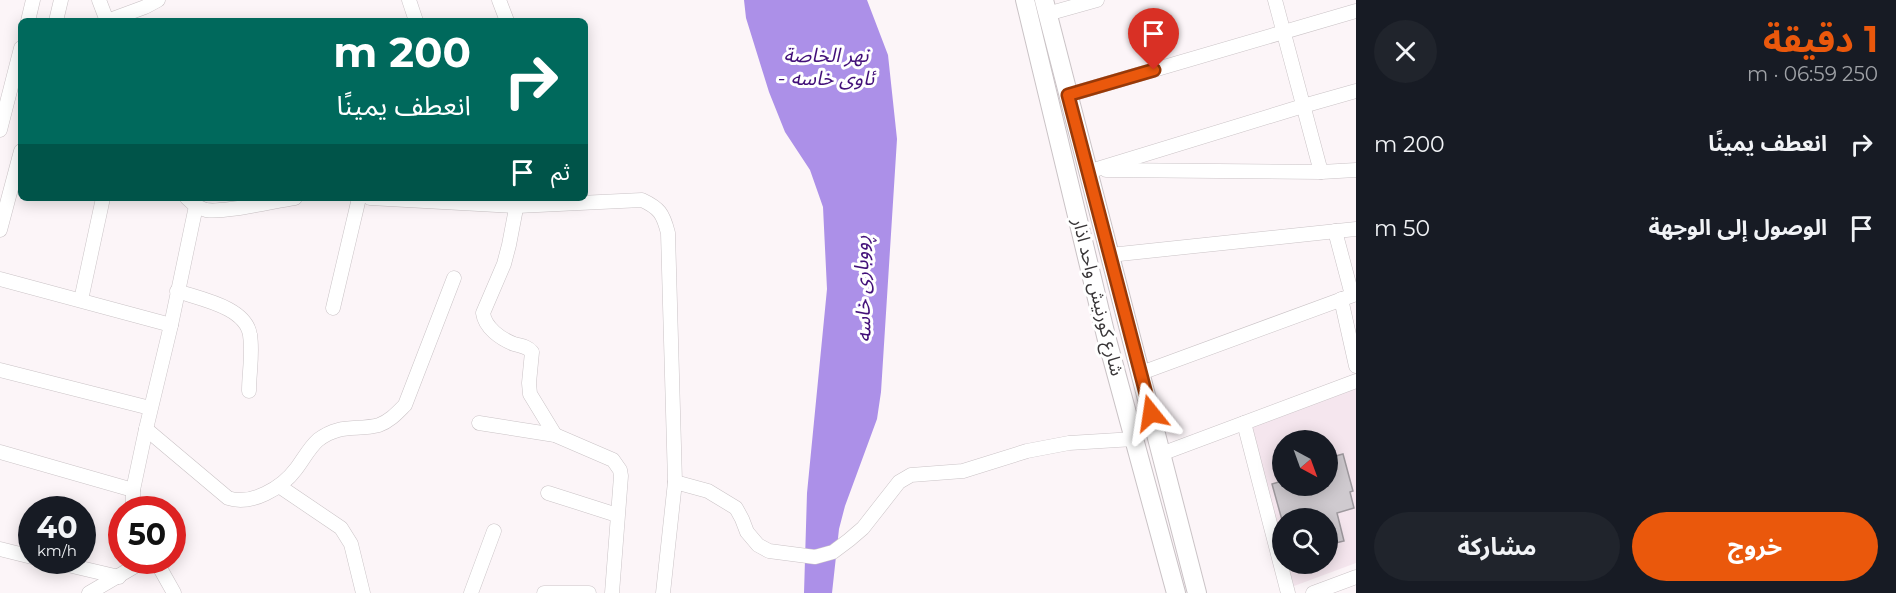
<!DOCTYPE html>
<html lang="ar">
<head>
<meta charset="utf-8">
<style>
  :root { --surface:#171b24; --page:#20242c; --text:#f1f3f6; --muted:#9ea1a6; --accent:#ea580c }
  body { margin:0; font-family:Montserrat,"Noto Sans Arabic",sans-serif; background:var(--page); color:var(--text); direction:rtl; height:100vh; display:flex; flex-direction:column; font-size:22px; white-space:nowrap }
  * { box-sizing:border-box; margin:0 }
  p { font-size:20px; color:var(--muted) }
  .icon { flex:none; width:33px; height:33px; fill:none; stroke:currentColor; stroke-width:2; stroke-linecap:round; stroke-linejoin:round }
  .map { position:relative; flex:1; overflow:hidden; direction:ltr }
  .sheet { display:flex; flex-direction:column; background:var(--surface); width:540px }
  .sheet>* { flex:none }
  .top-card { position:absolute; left:18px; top:18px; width:570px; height:183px; border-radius:9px; box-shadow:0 3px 15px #0003; direction:rtl; background:#00695c; color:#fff; overflow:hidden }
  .needle { width:39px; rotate:139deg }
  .controls { position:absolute; left:1272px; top:430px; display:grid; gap:12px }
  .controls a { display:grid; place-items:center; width:66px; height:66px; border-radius:50%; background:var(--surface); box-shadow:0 3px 15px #0003; font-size:30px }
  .speed { position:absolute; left:18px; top:496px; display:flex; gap:12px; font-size:30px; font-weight:700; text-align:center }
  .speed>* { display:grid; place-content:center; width:78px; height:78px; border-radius:50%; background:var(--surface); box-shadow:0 3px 15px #0003; line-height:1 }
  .speed small { font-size:15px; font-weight:400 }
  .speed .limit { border:9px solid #d22; background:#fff; color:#111 }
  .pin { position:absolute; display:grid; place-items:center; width:51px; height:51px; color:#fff; margin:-62px -26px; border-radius:50% 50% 50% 0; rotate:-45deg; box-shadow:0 0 6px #0007 }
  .pin .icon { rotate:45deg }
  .me { position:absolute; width:66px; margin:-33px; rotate:345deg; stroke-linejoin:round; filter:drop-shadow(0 0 4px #0008) }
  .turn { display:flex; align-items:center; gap:21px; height:126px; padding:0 18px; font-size:27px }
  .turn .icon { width:78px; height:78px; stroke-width:2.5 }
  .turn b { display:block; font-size:42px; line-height:51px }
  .then { display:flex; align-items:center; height:57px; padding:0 18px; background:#0003; gap:12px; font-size:22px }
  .round { display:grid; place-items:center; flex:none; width:63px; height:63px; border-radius:32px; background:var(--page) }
  .headline { display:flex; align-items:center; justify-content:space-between; height:102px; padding:0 18px }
  h1 { font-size:36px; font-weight:700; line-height:45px; color:var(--accent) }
  .primary-button { display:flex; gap:12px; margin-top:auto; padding:12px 18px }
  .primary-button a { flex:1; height:69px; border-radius:36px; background:var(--accent); color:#fff; font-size:24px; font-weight:700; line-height:69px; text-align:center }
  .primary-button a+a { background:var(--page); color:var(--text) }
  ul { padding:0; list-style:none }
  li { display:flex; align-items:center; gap:18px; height:84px; padding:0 18px }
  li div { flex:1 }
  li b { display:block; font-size:22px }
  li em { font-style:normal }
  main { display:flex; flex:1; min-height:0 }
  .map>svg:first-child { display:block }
  .built { fill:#f5e6ee; fill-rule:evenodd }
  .water { fill:#ac90e8 }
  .building { fill:#cfcacf; stroke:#9e999e; stroke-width:1.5 }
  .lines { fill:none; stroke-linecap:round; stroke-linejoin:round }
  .minor-casing { stroke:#cac3c6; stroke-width:15 }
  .major-casing { stroke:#cac3c6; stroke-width:20 }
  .minor { stroke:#fff; stroke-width:14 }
  .major { stroke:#fff; stroke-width:18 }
  .route-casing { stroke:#983908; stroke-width:15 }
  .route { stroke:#ea580c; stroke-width:10 }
  .labels { text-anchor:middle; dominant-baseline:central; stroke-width:6; stroke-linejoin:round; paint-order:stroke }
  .street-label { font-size:18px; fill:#393638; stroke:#fff }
  .water-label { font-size:20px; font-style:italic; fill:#421079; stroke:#fff }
</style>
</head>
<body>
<main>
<section class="sheet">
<div class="headline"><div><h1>1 دقيقة</h1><p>250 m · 06:59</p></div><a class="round"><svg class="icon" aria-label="close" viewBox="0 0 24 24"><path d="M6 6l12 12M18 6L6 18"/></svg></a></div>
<ul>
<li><svg class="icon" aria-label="right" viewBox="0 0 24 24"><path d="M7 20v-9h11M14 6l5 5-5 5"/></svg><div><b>انعطف يمينًا</b></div><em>200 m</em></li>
<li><svg class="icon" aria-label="arrive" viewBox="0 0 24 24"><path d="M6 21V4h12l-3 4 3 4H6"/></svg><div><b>الوصول إلى الوجهة</b></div><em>50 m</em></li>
</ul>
<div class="primary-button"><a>خروج</a><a>مشاركة</a></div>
</section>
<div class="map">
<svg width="1356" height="593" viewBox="0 0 1356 593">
  <rect width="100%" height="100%" fill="#fcf5f8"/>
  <path class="built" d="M1356 384V563L1294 586 1288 564H1328V519H1282V546L1249 425ZM1282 441H1328V486H1282Z"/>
  <polygon class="water" points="744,0 867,0 888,55 897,139 881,392 877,419 845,506 839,529 832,593 804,593 807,493 827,289 823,207 810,170 785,132 769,92 746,18"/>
  <polygon class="building" points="1343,454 1353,491 1350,492 1354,508 1337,513 1344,541 1331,544 1328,536 1328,519 1320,519 1317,511 1282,520 1272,484 1282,481 1282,486 1328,486 1328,458"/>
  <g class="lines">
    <g class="minor-casing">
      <g id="minor">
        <polyline points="99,0 107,21"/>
        <polyline points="409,0 416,21"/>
        <polyline points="499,0 507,21"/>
        <polyline points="1275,0 1321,172"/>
        <polyline points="1047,14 1097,0"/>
        <polyline points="28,21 33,0"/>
        <polyline points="56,21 61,0"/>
        <polyline points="107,21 145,7 158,0"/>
        <polyline points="1068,95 1356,11"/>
        <polyline points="0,130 21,48"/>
        <polyline points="1094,170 1303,106 1356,91"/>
        <polyline points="1106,170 1321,172 1356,170"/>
        <path d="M187 198C193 204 198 208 206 210 225 213 274 201 295 198"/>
        <path d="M370 198 517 206 642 200C659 208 663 213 668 233L675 482 663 593"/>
        <path d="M518 198 509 245 504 264 483 313C485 328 501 339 514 344 521 346 527 346 532 352L529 383 530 394 555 435"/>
        <polyline points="0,230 21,151"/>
        <polyline points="1335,231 1352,295"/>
        <polyline points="1110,255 1356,229"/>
        <polyline points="0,279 171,325"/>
        <path d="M177 291C200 299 246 307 250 335 253 353 249 373 249 391"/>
        <polyline points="1341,299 1356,366"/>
        <polyline points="81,300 103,198"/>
        <polyline points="333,308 359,198"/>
        <polyline points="0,370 150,408"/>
        <polyline points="1141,373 1356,294"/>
        <polyline points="479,423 555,435 613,460 620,470 621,476 612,593"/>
        <polyline points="1244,423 1288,593"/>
        <path d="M146 429 228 498C251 506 282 488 296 469 303 460 309 448 318 440 341 423 356 431 379 425 390 421 397 413 405 405L454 278"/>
        <polyline points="0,452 133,490"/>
        <polyline points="1161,454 1356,381"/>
        <polyline points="675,482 708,491 736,508 742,519 747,532 758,545 769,551 815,557 833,552 849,540 863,528 899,482 911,475 963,471 1027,451 1069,443 1134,439"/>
        <polyline points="279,486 341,528 351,544 363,593"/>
        <polyline points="548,493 617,515"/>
        <polyline points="133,510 133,490 146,429 171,325 196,206"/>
        <polyline points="0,549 32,557"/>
        <polyline points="51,561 119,577"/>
        <polyline points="156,561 174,593"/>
        <polyline points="89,593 144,561"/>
        <polyline points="471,593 494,531"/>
        <polyline points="544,593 589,593"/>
        <polyline points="1313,593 1356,577"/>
      </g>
    </g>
    <g class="major-casing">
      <g id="major">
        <polyline points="1025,0 1106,336 1176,593"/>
        <polyline points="1044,0 1197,593"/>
      </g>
    </g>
    <use href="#minor" class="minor"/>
    <use href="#major" class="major"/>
  </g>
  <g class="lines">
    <g class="route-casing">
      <polyline id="route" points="1151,413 1068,95 1154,70"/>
    </g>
    <use href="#route" class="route"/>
  </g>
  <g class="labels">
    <g class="street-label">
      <text transform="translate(1098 297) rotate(76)">شارع كورنيش واحد اذار</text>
    </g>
    <g class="water-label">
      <text x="826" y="55">نهر الخاصة<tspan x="826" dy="23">- ئاوی خاسە</tspan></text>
      <text transform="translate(862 289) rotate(-92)">ڕووباری خاسە</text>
    </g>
  </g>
</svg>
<div class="controls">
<a><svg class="needle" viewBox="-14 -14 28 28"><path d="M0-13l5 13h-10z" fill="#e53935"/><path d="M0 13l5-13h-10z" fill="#9ea1a6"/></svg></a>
<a><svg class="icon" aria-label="search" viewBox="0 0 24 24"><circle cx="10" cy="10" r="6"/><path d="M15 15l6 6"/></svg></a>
</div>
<div class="speed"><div>40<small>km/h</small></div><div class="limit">50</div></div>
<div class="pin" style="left:1154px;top:70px;background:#d93025"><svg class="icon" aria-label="arrive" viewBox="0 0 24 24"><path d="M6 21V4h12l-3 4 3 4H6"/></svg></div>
<svg class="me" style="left:1151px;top:413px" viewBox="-20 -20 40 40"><path d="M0-17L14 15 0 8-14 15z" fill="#ea580c" stroke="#fff" stroke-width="4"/></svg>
<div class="top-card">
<div class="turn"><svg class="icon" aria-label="right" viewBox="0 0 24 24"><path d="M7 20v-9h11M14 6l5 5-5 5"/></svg><div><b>200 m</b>انعطف يمينًا</div></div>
<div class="then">ثم<svg class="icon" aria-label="arrive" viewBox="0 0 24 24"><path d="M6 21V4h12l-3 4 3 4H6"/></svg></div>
</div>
</div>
</main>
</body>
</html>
